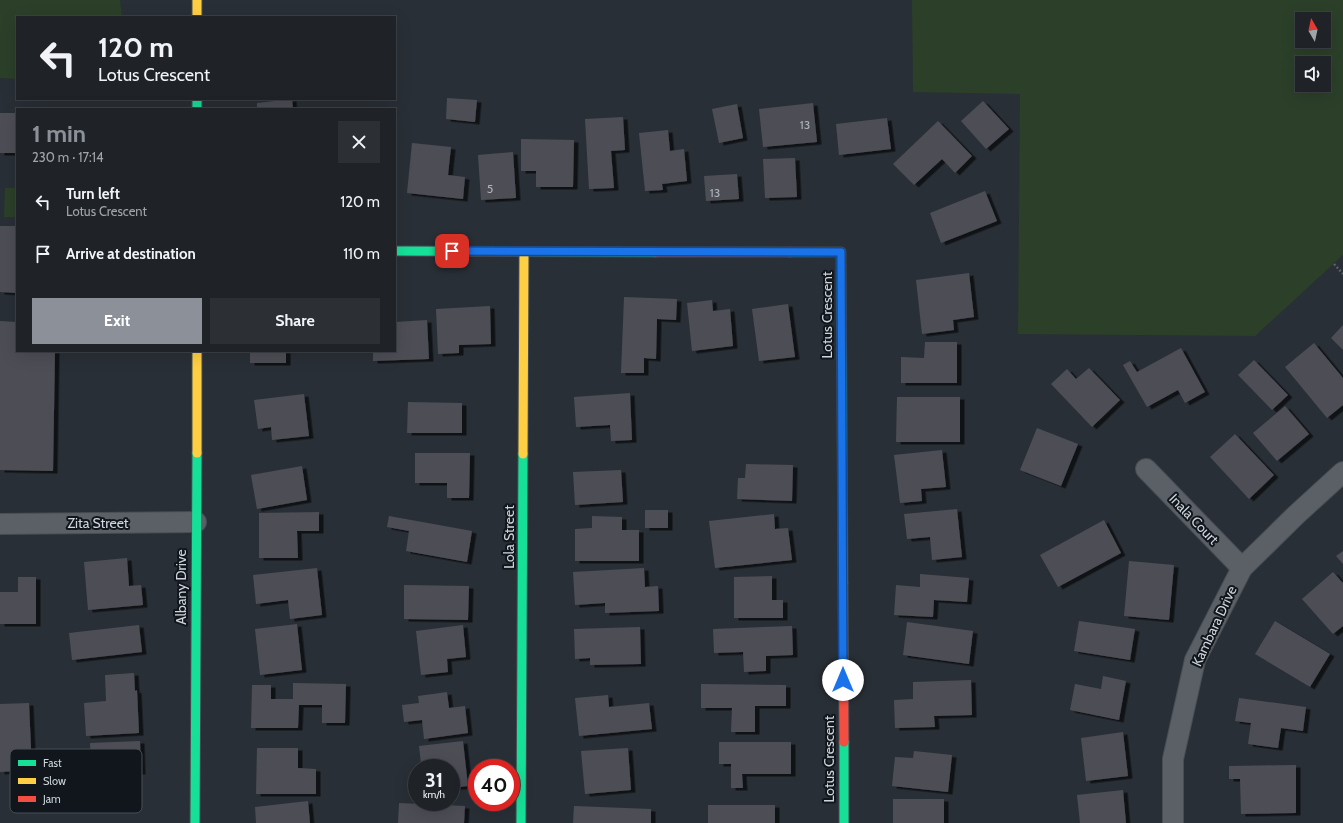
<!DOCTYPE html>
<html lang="en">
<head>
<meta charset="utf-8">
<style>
  :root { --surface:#1f2328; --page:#2c2f34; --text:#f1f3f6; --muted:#a1a4a8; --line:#3c4045; --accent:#8c9099 }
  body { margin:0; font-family:Cabin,sans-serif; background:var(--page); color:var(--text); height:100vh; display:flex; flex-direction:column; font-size:15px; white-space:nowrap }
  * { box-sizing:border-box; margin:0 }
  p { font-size:13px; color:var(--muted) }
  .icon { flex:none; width:22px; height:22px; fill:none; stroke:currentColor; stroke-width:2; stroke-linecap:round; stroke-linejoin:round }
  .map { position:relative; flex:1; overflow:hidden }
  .sheet { position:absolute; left:16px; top:108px; width:380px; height:244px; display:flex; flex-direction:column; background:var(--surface); border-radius:0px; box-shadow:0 4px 16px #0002,0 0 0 1px var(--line) }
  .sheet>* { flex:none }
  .hud { position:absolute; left:16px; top:16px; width:380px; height:84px; border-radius:0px; box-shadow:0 4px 16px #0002,0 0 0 1px var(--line); background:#1f2328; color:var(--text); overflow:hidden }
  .needle { width:26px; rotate:351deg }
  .buttons { position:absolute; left:1295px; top:12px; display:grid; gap:8px }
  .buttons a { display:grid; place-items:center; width:36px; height:36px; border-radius:0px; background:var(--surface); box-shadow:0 4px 16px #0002,0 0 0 1px var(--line); font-size:20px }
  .speed { position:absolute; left:408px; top:759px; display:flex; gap:8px; font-size:20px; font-weight:700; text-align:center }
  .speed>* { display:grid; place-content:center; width:52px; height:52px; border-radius:50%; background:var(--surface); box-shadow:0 4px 16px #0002,0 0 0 1px var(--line); line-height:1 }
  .speed small { font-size:10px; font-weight:400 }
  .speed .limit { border:6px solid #d22; background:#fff; color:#111 }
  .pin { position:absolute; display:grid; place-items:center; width:34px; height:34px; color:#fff; margin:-17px; border-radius:8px; box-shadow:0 2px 6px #0006 }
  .me { position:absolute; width:44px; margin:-22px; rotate:0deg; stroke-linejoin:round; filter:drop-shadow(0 0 3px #0008) }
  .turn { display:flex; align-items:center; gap:14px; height:84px; padding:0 16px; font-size:18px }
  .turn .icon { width:52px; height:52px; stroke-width:2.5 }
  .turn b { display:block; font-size:28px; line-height:34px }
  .round { display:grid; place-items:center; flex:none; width:42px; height:42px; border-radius:0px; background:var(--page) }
  .head { display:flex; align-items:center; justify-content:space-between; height:68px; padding:0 16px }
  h1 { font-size:24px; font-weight:700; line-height:30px; color:var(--accent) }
  .cta { display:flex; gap:8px; margin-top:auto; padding:8px 16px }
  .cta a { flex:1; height:46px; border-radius:0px; background:var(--accent); color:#fff; font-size:16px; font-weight:700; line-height:46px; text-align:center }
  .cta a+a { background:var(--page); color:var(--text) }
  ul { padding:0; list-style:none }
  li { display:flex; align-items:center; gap:12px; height:52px; padding:0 16px }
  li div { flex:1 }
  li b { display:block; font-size:15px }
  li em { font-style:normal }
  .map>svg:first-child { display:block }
  .green { fill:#2b3f29; fill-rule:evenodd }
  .building { fill:#4d4d56; filter:url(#shadow) }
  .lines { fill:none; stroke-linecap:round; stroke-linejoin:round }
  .street-casing { stroke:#474d53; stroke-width:22 }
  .fast-casing { stroke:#474d53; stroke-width:11 }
  .slow-casing { stroke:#474d53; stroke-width:11 }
  .jam-casing { stroke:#474d53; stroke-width:11 }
  .path { stroke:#5b6066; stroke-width:2.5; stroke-dasharray:2 2; stroke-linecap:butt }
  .street { stroke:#5b6066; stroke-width:20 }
  .fast { stroke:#16e098; stroke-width:9 }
  .slow { stroke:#ffcf43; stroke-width:9 }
  .jam { stroke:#f24e42; stroke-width:9 }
  .route-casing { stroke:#114b97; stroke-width:10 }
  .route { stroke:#1a73e8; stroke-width:7 }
  .labels { text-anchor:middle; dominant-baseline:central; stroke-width:4; stroke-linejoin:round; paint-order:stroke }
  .number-label { font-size:12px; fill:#adb3bb }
  .street-label { font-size:14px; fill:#cdd5dd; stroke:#11161c }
  .key { fill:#11161c; stroke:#494f56; stroke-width:1 }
  .key-label { font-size:11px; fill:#cdd5dd }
</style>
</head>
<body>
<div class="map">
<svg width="1343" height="823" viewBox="0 0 1343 823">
  <defs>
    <filter id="shadow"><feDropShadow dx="4.5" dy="2.5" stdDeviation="0" flood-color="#0009"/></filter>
  </defs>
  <rect width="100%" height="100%" fill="#292f36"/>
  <g class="green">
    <polygon points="0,0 120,0 122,17 17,17 17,79 0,78"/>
    <path d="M912 0H1343V255L1255 336 1018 334 1020 94 913 92ZM1302 19H1324V41H1302ZM1302 63H1324V85H1302Z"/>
    <polygon points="5,188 17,188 17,217 4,217"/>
  </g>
  <g class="building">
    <polygon points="447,98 477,100 475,122 446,119"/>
    <polygon points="292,99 293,109 257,109 257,103"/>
    <polygon points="983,101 1009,129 986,149 961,121"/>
    <polygon points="813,103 817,142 763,147 759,109"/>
    <polygon points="737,104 743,138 719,143 712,109"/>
    <rect x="0" y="113" width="17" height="40"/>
    <polygon points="623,117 625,150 611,151 614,188 589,189 585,119"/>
    <polygon points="887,118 891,149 839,155 836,124"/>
    <polygon points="938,121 972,156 955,173 942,159 914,185 893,164"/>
    <polygon points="668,130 670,151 684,149 687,181 662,184 663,190 645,191 639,133"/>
    <polygon points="521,139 574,140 573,187 536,187 536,171 521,171"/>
    <polygon points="412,143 451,147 448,175 465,177 463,199 407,193"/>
    <polygon points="513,152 516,198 481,200 478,155"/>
    <polygon points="795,158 797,197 765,198 763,159"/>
    <polygon points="737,174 739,199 706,201 704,176"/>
    <polygon points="985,191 997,221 941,243 930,213"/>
    <polygon points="0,226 17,226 17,293 0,292"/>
    <polygon points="969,273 974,317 953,320 954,330 922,334 916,280"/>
    <polygon points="624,297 677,299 676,320 657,319 656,359 644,358 644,373 621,373"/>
    <polygon points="712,300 713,311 730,309 733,346 692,351 687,303"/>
    <polygon points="788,304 795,357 759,361 752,309"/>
    <polygon points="490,306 491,344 459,345 459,353 438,354 436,309"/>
    <polygon points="427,320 429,359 373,361 373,351 395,351 395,322"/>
    <polygon points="0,321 17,322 17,351 55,351 53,471 0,470"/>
    <polygon points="1343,325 1343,350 1331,338"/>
    <polygon points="925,342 957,342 957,383 901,383 901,357 924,358"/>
    <polygon points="1314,343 1343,378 1343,405 1327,418 1285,367"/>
    <polygon points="1181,348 1205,392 1185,403 1178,390 1147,407 1123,365 1130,361 1137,372"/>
    <rect x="250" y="351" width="36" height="12"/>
    <polygon points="1254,360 1288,395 1272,410 1238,375"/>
    <polygon points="1089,368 1120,400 1092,427 1051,384 1067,369 1076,379"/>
    <polygon points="630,393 632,440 611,441 610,425 576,427 574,397"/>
    <polygon points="304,394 309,436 272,440 271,427 258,429 254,400"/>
    <polygon points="897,397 960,397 960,442 896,442"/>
    <polygon points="408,402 462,403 462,433 407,433"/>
    <polygon points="1285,406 1309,434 1277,461 1253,433"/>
    <polygon points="1037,428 1078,444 1061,486 1020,470"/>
    <polygon points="1235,434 1274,475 1249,499 1210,457"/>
    <polygon points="942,450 946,487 921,489 922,501 900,503 894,455"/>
    <polygon points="415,453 470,453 469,498 447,498 447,483 415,483"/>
    <polygon points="746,464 793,465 792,501 737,499 738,478 745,478"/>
    <polygon points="302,466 307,500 257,509 251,475"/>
    <polygon points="621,470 623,502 575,505 573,472"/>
    <polygon points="957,509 962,557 932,560 930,537 907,539 904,514"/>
    <rect x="645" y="510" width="23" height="18"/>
    <polygon points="319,512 319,531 297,531 298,558 259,558 259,513"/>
    <polygon points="774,514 775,529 788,528 792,560 715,568 709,521"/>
    <polygon points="389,516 472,531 467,562 406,551 409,531 387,527"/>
    <polygon points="592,516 622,517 622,530 639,530 639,561 575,561 575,529 592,528"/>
    <polygon points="1104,520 1121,553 1058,587 1040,555"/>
    <polygon points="1343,551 1343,564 1336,556"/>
    <polygon points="127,558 129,586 141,585 143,605 88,610 84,562"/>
    <polygon points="1129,561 1174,565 1169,620 1124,616"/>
    <polygon points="317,568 322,615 290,619 288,600 256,604 253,575"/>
    <polygon points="644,568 645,587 658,586 659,611 605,613 605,603 575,605 573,572"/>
    <polygon points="1333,572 1343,583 1343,626 1333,634 1302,599"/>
    <polygon points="920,574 969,578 967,602 934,600 933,617 894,615 896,585 920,587"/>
    <polygon points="772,576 772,600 783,600 783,618 734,618 734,577"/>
    <polygon points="18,577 36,577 36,624 0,624 0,592 18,592"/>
    <polygon points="404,585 469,586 468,620 404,619"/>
    <polygon points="1079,621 1135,629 1130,660 1074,651"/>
    <polygon points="1275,621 1330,654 1310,687 1255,654"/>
    <polygon points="907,622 973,631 969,664 903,655"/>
    <polygon points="297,624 302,670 260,675 255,629"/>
    <polygon points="139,625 142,652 72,660 69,633"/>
    <polygon points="463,625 466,657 447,659 448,672 421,675 416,631"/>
    <polygon points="792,626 793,655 766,656 766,671 744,672 743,652 714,653 713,629"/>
    <polygon points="640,627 641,664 590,665 590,658 575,659 574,629"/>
    <polygon points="134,673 135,691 137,690 139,733 86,736 84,703 106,701 105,675"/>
    <polygon points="1103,676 1126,681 1119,720 1070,710 1075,684 1101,689"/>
    <polygon points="971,680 972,715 934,716 935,727 895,728 894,700 913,699 913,682"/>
    <polygon points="293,683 346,684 345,723 322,723 322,705 299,705 298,728 251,728 252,685 271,685 271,699 293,699"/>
    <polygon points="701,684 786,685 786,706 755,706 755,732 731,732 732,708 701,708"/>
    <polygon points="447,692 449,708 465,706 468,733 424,739 422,720 404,722 402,705 419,703 418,696"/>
    <polygon points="608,695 609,707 649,703 652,729 579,736 575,698"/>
    <polygon points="1239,698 1306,707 1303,731 1281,728 1278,748 1248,744 1251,723 1235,721"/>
    <polygon points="29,703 32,770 0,772 0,704"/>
    <polygon points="1123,732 1128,776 1086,781 1081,738"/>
    <polygon points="140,741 141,772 118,773 118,786 92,787 90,743"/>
    <polygon points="463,741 468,786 451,788 451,768 417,768 417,765 421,764 419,746"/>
    <polygon points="719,742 791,742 791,774 742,774 743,788 731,788 731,764 719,764"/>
    <polygon points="257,748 298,748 298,768 316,769 316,794 256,794"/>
    <polygon points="628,748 631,790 585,794 581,751"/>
    <polygon points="914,751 952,755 948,792 892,786 895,757 913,758"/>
    <polygon points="1296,765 1296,813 1241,814 1240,779 1229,779 1229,766"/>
    <polygon points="1123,790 1126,823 1080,823 1077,795"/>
    <rect x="893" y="799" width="51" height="24"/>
    <polygon points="308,801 310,823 256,823 255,807"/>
    <polygon points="399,803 465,806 464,823 398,823"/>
    <rect x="708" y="805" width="67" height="18"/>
    <polygon points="574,806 651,809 651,823 573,823"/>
  </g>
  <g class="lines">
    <g class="street-casing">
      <g id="street">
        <polyline points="1146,469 1242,568"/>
        <polyline points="0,524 196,522"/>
        <polyline points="1173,823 1173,759 1195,660 1242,568 1296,515 1343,472"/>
      </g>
    </g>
    <g class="fast-casing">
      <g id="fast">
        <polyline points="197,99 197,109"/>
        <polyline points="395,251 655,252"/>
        <polyline points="790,252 841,252 843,583"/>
        <polyline points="844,742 844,823"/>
        <polyline points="195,823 197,453"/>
        <polyline points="521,823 523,454"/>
      </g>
    </g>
    <g class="slow-casing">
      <g id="slow">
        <polyline points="197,0 197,17"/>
        <polyline points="197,453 197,351"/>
        <polyline points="523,454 524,252"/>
      </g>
    </g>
    <g class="jam-casing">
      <g id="jam">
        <polyline points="655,252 790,252"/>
        <polyline points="843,583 844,742"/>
      </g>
    </g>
    <polyline class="path" points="1334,264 1343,274"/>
    <use href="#street" class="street"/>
    <use href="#fast" class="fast"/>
    <use href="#slow" class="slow"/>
    <use href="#jam" class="jam"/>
  </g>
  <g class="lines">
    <g class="route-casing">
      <polyline id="route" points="452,251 841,252 843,680"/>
    </g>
    <use href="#route" class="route"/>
  </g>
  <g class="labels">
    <g class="number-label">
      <text x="805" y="124">13</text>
      <text x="490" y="188">5</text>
      <text x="715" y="192">13</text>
    </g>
    <g class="street-label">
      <text transform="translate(827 315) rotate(-90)">Lotus Crescent</text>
      <text transform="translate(1194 519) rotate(46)">Inala Court</text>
      <text x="98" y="523">Zita Street</text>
      <text transform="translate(509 537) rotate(-90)">Lola Street</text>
      <text transform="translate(181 587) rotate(-90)">Albany Drive</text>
      <text transform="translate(1214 626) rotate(-65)">Kambara Drive</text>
      <text transform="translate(829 759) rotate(-90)">Lotus Crescent</text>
    </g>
  </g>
  <rect x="10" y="749" width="132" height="64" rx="6" class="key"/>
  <rect x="18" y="760" width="18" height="6" fill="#16e098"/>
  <rect x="18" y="778" width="18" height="6" fill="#ffcf43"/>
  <rect x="18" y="796" width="18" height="6" fill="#f24e42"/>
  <g class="key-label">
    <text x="43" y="767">Fast</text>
    <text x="43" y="785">Slow</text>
    <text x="43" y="803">Jam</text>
  </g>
</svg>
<div class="buttons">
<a><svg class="needle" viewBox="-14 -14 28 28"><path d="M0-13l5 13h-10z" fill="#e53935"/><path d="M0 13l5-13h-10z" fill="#a1a4a8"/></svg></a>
<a><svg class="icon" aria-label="sound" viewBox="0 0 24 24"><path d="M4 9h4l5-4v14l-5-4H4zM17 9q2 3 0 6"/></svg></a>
</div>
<div class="speed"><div>31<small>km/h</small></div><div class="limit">40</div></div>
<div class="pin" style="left:452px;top:251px;background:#d93025"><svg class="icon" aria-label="arrive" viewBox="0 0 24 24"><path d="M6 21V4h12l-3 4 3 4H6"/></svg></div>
<svg class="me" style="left:843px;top:680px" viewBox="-20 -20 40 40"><circle r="19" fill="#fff"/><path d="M0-13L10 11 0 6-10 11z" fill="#1a73e8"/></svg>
<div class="hud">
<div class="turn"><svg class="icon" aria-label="left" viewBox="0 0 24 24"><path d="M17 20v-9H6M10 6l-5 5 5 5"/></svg><div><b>120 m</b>Lotus Crescent</div></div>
</div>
<section class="sheet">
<div class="head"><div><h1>1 min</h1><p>230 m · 17:14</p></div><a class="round"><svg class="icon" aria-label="close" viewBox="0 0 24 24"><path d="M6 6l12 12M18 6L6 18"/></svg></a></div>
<ul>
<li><svg class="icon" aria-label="left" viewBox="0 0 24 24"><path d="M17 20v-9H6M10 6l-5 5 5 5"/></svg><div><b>Turn left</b><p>Lotus Crescent</p></div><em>120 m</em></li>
<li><svg class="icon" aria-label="arrive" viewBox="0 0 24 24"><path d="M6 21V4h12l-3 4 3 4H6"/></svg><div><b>Arrive at destination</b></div><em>110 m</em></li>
</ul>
<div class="cta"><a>Exit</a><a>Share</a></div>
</section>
</div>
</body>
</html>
